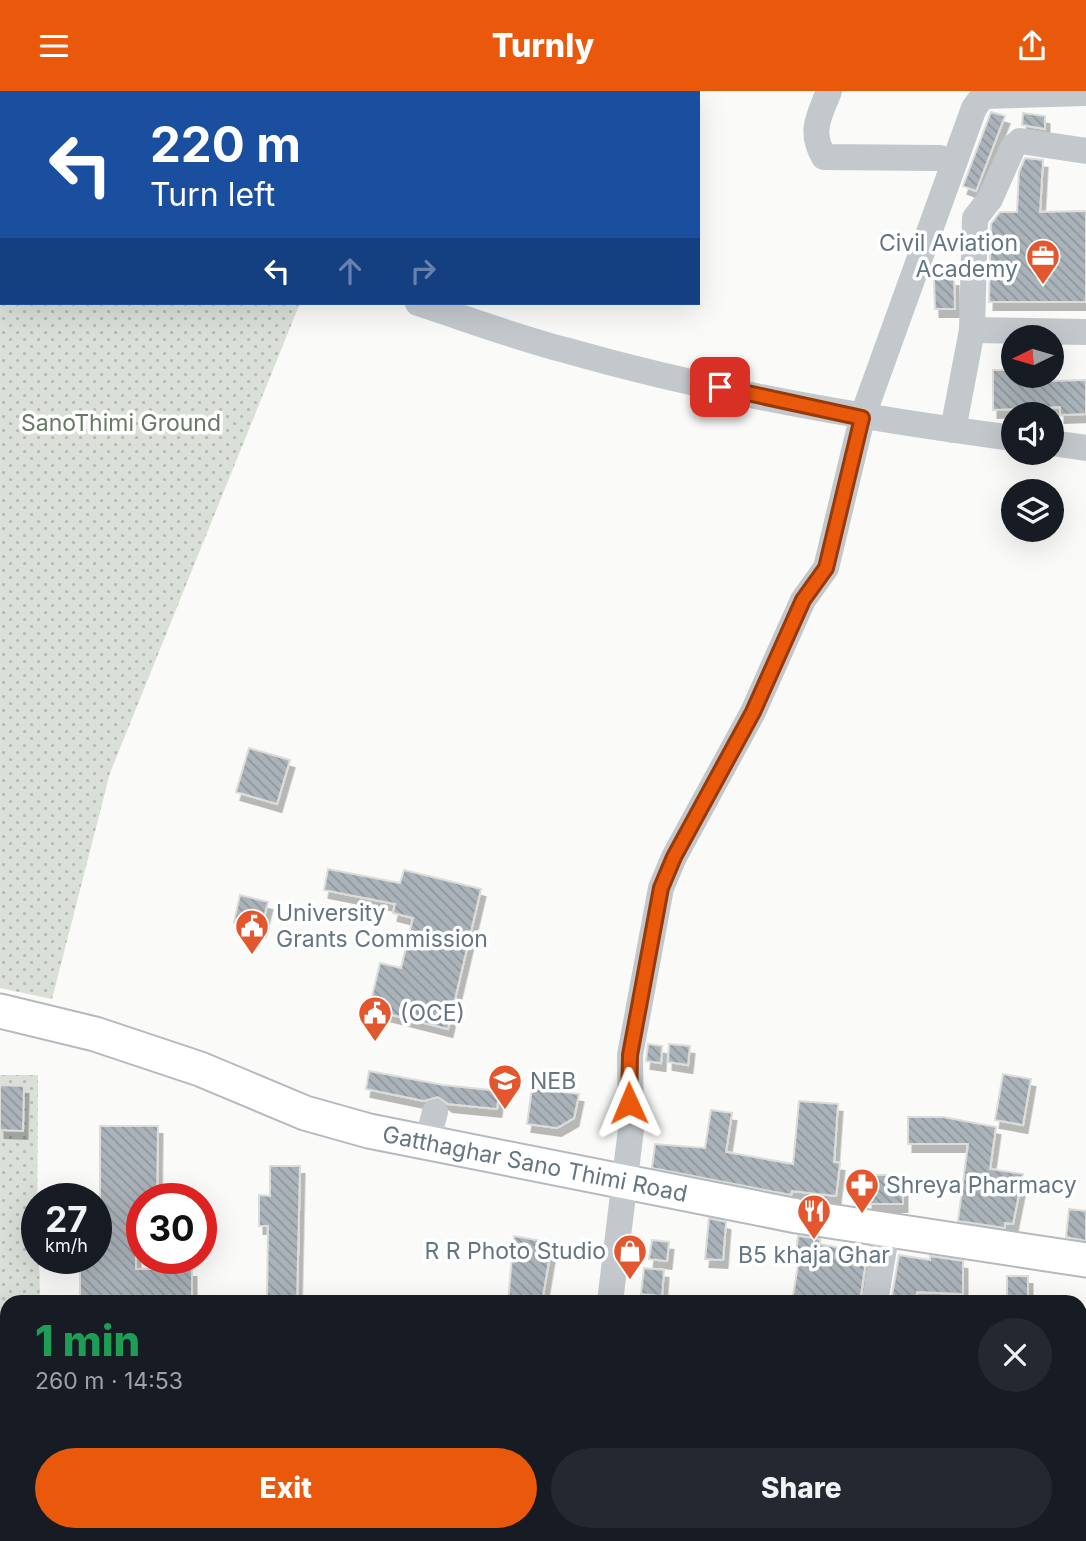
<!DOCTYPE html>
<html lang="en">
<head>
<meta charset="utf-8">
<style>
  :root { --surface:#171b24; --page:#242831; --text:#f1f3f6; --muted:#9ea1a6; --accent:#ea580c }
  body { margin:0; font-family:Inter,sans-serif; background:var(--page); color:var(--text); height:100vh; display:flex; flex-direction:column; font-size:26px; white-space:nowrap }
  * { box-sizing:border-box; margin:0 }
  p { font-size:23px; color:var(--muted) }
  .icon { flex:none; width:38px; height:38px; fill:none; stroke:currentColor; stroke-width:2; stroke-linecap:round; stroke-linejoin:round }
  .map { position:relative; flex:1; overflow:hidden }
  .sheet { position:absolute; left:0px; top:1204px; width:1087px; height:247px; display:flex; flex-direction:column; background:var(--surface); border-radius:21px 21px 0 0; box-shadow:0 7px 28px #0002 }
  .sheet>* { flex:none }
  .guide { position:absolute; left:0px; top:0px; width:700px; height:214px; box-shadow:0 7px 28px #0002; background:#1a4fa0; color:#fff; overflow:hidden }
  .needle { width:46px; rotate:265deg }
  .tools { position:absolute; left:1001px; top:234px; display:grid; gap:14px }
  .tools a { display:grid; place-items:center; width:63px; height:63px; border-radius:50%; background:var(--surface); box-shadow:0 7px 28px #0002; font-size:35px }
  .speed { position:absolute; left:21px; top:1092px; display:flex; gap:14px; font-size:35px; font-weight:700; text-align:center }
  .speed>* { display:grid; place-content:center; width:91px; height:91px; border-radius:50%; background:var(--surface); box-shadow:0 7px 28px #0002; line-height:1 }
  .speed small { font-size:18px; font-weight:400 }
  .speed .limit { border:10px solid #d22; background:#fff; color:#111 }
  .pin { position:absolute; display:grid; place-items:center; width:60px; height:60px; color:#fff; margin:-30px; border-radius:14px; box-shadow:0 4px 10px #0006 }
  .me { position:absolute; width:77px; margin:-38px; rotate:359deg; stroke-linejoin:round; filter:drop-shadow(0 0 5px #0008) }
  .turn { display:flex; align-items:center; gap:24px; height:147px; padding:0 35px; font-size:32px }
  .turn .icon { width:91px; height:91px; stroke-width:2.5 }
  .turn b { display:block; font-size:49px; line-height:60px }
  .lanes { display:flex; align-items:center; height:66px; padding:0 35px; background:#0003; justify-content:center; gap:35px; direction:ltr }
  .lanes .off { opacity:.35 }
  .round { display:grid; place-items:center; flex:none; width:74px; height:74px; border-radius:37px; background:var(--page) }
  .headline { display:flex; align-items:center; justify-content:space-between; height:119px; padding:0 35px }
  h1 { font-size:42px; font-weight:800; line-height:52px; color:#1e9e55 }
  .cta { display:flex; gap:14px; margin-top:auto; padding:14px 35px }
  .cta a { flex:1; height:80px; border-radius:42px; background:var(--accent); color:#fff; font-size:28px; font-weight:800; line-height:80px; text-align:center }
  .cta a+a { background:var(--page); color:var(--text) }
  header { display:flex; justify-content:space-between; align-items:center; height:91px; padding:0 35px; background:var(--accent); color:#fff; font-size:32px; font-weight:800 }
  .map>svg:first-child { display:block }
  .park { fill:url(#park-dots) }
  .building { fill:url(#building-back-hatch); stroke:#dcdcda; stroke-width:2; filter:url(#shadow) }
  .lines { fill:none; stroke-linecap:round; stroke-linejoin:round }
  .major-casing { stroke:#b5babe; stroke-width:37 }
  .minor { stroke:#c3c8cc; stroke-width:26 }
  .major { stroke:#fff; stroke-width:33 }
  .route-casing { stroke:#983908; stroke-width:18 }
  .route { stroke:#ea580c; stroke-width:12 }
  .labels { text-anchor:middle; dominant-baseline:central; stroke-width:7; stroke-linejoin:round; paint-order:stroke }
  .poi-label { font-size:23px; fill:#657683; stroke:#fff; text-anchor:start }
  .park-label { font-size:23px; fill:#687a64; stroke:#fff }
  .street-label { font-size:23px; fill:#657683; stroke:#fff }
</style>
</head>
<body>
<header><svg class="icon" aria-label="menu" viewBox="0 0 24 24"><path d="M4 6h16M4 12h16M4 18h16"/></svg>Turnly<svg class="icon" aria-label="share" viewBox="0 0 24 24"><path d="M12 15V3M7 8l5-5 5 5M5 13v7h14v-7"/></svg></header>
<div class="map">
<svg width="1086" height="1450" viewBox="0 0 1086 1450">
  <defs>
    <pattern id="park-dots" width="8" height="8" patternUnits="userSpaceOnUse" patternTransform="scale(1.75)"><rect width="8" height="8" fill="#dadfd7"/><path d="M2 2h.1M6 6h.1" fill="none" stroke="#b4b9b4" stroke-width="1.8" stroke-linecap="round"/></pattern>
    <pattern id="building-back-hatch" width="6" height="6" patternUnits="userSpaceOnUse" patternTransform="scale(1.75)"><rect width="6" height="6" fill="#aab3b9"/><path d="M-1 5l2 2M0 0l6 6M5-1l2 2" fill="none" stroke="#8e969c"/></pattern>
    <filter id="shadow"><feDropShadow dx="4.5" dy="8" stdDeviation="0" flood-color="#0004"/></filter>
  </defs>
  <rect width="100%" height="100%" fill="#fafaf8"/>
  <g class="park">
    <polygon points="0,147 2,212 300,212 110,682 52,908 0,897"/>
    <polygon points="0,984 38,984 37,1167 39,1167 40,1211 7,1211 7,1426 0,1427"/>
    <polygon points="166,1444 253,1444 253,1450 198,1450"/>
  </g>
  <g class="building">
    <polygon points="991,21 1005,25 976,100 963,95"/>
    <polygon points="1023,22 1045,25 1045,38 1022,34"/>
    <polygon points="1025,67 1043,69 1040,121 1086,120 1086,211 989,211 991,133 1000,121 1017,121 1019,81"/>
    <polygon points="954,187 955,218 935,218 934,188"/>
    <polygon points="993,279 1013,279 1013,285 1052,285 1053,290 1086,289 1086,323 1060,324 1060,316 993,319"/>
    <polygon points="249,657 290,669 277,713 236,701"/>
    <polygon points="328,778 400,792 404,779 481,798 448,938 369,918 380,872 401,877 413,827 393,822 395,813 324,799"/>
    <polygon points="240,804 268,811 261,838 234,831"/>
    <polygon points="648,953 662,955 661,972 646,970"/>
    <polygon points="669,953 690,955 688,974 668,971"/>
    <polygon points="369,980 443,994 499,1000 497,1018 448,1013 438,1006 424,1010 366,998"/>
    <polygon points="1003,983 1031,988 1023,1034 995,1029"/>
    <polygon points="0,994 24,995 23,1040 0,1039"/>
    <polygon points="532,997 579,1003 574,1027 557,1037 527,1033"/>
    <polygon points="799,1010 838,1013 834,1071 840,1072 836,1105 792,1100 791,1104 652,1077 655,1053 705,1057 711,1019 732,1022 726,1061 793,1073"/>
    <polygon points="908,1026 943,1026 996,1036 990,1078 1023,1083 1013,1133 1005,1132 1005,1137 958,1130 968,1053 908,1053"/>
    <polygon points="100,1035 158,1035 157,1108 142,1108 142,1133 136,1134 136,1178 192,1178 192,1211 80,1211 80,1167 96,1167 96,1125 100,1125"/>
    <polygon points="270,1075 300,1075 297,1211 267,1211 268,1135 259,1135 259,1104 270,1105"/>
    <rect x="868" y="1084" width="35" height="29"/>
    <polygon points="1069,1118 1086,1120 1086,1150 1066,1146"/>
    <polygon points="709,1127 726,1131 723,1169 705,1168"/>
    <polygon points="514,1145 552,1152 542,1211 508,1211"/>
    <polygon points="798,1145 820,1148 820,1153 867,1162 860,1211 792,1211 798,1174 795,1174"/>
    <polygon points="652,1149 669,1151 667,1170 649,1168"/>
    <polygon points="899,1164 930,1169 930,1165 963,1170 963,1203 917,1201 917,1211 891,1211"/>
    <polygon points="644,1177 664,1179 662,1205 641,1203"/>
    <rect x="1007" y="1185" width="21" height="26"/>
  </g>
  <g class="lines">
    <g class="major-casing">
      <g id="major">
        <path id="s1" d="M0 920 95 943 200 978 305 1022 369 1040 797 1125 1086 1169"/>
      </g>
    </g>
    <g class="minor">
      <polyline points="83,0 83,2"/>
      <polyline points="264,0 265,2"/>
      <path d="M829 0C819 26 809 40 824 66L940 67 954 72"/>
      <polyline points="530,2 532,0"/>
      <polyline points="601,2 602,0"/>
      <polyline points="0,130 2,130"/>
      <path d="M418 212C467 228 515 246 565 259 712 301 862 327 1013 347"/>
      <polyline points="972,239 1086,241"/>
      <polyline points="953,339 972,239 975,127 990,108 1013,56 1020,50 1086,60"/>
      <polyline points="1052,352 1086,357"/>
      <polyline points="427,1051 435,1021"/>
      <polyline points="610,1211 631,1038 630,964 661,797 674,766 753,621 803,509 826,477 862,327 974,17 983,5 1086,2"/>
      <polyline points="875,1211 887,1139"/>
      <polyline points="583,1450 584,1444"/>
      <polyline points="865,1450 866,1444"/>
    </g>
    <use href="#major" class="major"/>
  </g>
  <g class="lines">
    <g class="route-casing">
      <polyline id="route" points="629,1012 630,964 661,797 674,766 753,621 803,509 826,477 862,327 720,296"/>
    </g>
    <use href="#route" class="route"/>
  </g>
  <defs>
    <g id="office-pin" transform="scale(1.75)"><path d="M0 17L-7.5 6A9.5 9.5 0 1 1 7.5 6Z" fill="#e4572e" stroke="#fff"/><path d="M-6-3h4V-5.5h4V-3h4V5H-6ZM-1-4.5V-3h2v-1.5ZM-6 0V1H6V0Z" fill="#fff"/></g>
    <g id="civic-pin" transform="scale(1.75)"><path d="M0 17L-7.5 6A9.5 9.5 0 1 1 7.5 6Z" fill="#e4572e" stroke="#fff"/><path d="M-.6-6.5H3V-4.5H.6V-3L4-1V1h2V6H-6V1h2V-1L-.6-3ZM-1.2 2.5V6h2.4V2.5Z" fill="#fff"/></g>
    <g id="university-pin" transform="scale(1.75)"><path d="M0 17L-7.5 6A9.5 9.5 0 1 1 7.5 6Z" fill="#e4572e" stroke="#fff"/><path d="M0-5L7-2L0 1L-7-2ZM-4 1L0 2.5L4 1V4Q0 6-4 4Z" fill="#fff"/></g>
    <g id="pharmacy-pin" transform="scale(1.75)"><path d="M0 17L-7.5 6A9.5 9.5 0 1 1 7.5 6Z" fill="#e4572e" stroke="#fff"/><path d="M-2-6h4v4h4v4h-4v4h-4v-4h-4v-4h4Z" fill="#fff"/></g>
    <g id="restaurant-pin" transform="scale(1.75)"><path d="M0 17L-7.5 6A9.5 9.5 0 1 1 7.5 6Z" fill="#e4572e" stroke="#fff"/><path d="M-5-6h1v4h1v-4h1v4h1v-4h1v5L-1.5 .5V6h-2V.5L-5-1ZM5-6V6H3V1.5H1.5Q1.5-4 5-6Z" fill="#fff"/></g>
    <g id="shop-pin" transform="scale(1.75)"><path d="M0 17L-7.5 6A9.5 9.5 0 1 1 7.5 6Z" fill="#e4572e" stroke="#fff"/><path d="M-5-2.5h2.3a2.7 3.5 0 0 1 5.4 0H5L5.5 6h-11ZM-1.5-2.5h3a1.5 2.3 0 0 0-3 0Z" fill="#fff"/></g>
  </defs>
  <g fill-rule="evenodd">
    <use href="#office-pin" x="1043" y="165"/>
    <use href="#civic-pin" x="252" y="835"/>
    <use href="#civic-pin" x="375" y="922"/>
    <use href="#university-pin" x="505" y="990"/>
    <use href="#pharmacy-pin" x="862" y="1094"/>
    <use href="#restaurant-pin" x="814" y="1120"/>
    <use href="#shop-pin" x="630" y="1160"/>
  </g>
  <g class="labels">
    <g class="poi-label">
      <text x="1018" y="152" text-anchor="end">Civil Aviation<tspan x="1018" dy="26">Academy</tspan></text>
      <text x="276" y="822">University<tspan x="276" dy="26">Grants Commission</tspan></text>
      <text x="400" y="922">(OCE)</text>
      <text x="530" y="990">NEB</text>
      <text x="886" y="1094">Shreya Pharmacy</text>
      <text x="606" y="1160" text-anchor="end">R R Photo Studio</text>
      <text x="814" y="1164" text-anchor="middle">B5 khaja Ghar</text>
    </g>
    <g class="park-label">
      <text x="121" y="332">SanoThimi Ground</text>
    </g>
    <g class="street-label">
      <text stroke="none"><textPath href="#s1" startOffset="558">Gatthaghar Sano Thimi Road</textPath></text>
    </g>
  </g>
</svg>
<div class="tools">
<a><svg class="needle" viewBox="-14 -14 28 28"><path d="M0-13l5 13h-10z" fill="#e53935"/><path d="M0 13l5-13h-10z" fill="#9ea1a6"/></svg></a>
<a><svg class="icon" aria-label="sound" viewBox="0 0 24 24"><path d="M4 9h4l5-4v14l-5-4H4zM17 9q2 3 0 6"/></svg></a>
<a><svg class="icon" aria-label="layers" viewBox="0 0 24 24"><path d="M12 4l9 5-9 5-9-5zM3 14l9 5 9-5"/></svg></a>
</div>
<div class="speed"><div>27<small>km/h</small></div><div class="limit">30</div></div>
<div class="pin" style="left:720px;top:296px;background:#d93025"><svg class="icon" aria-label="arrive" viewBox="0 0 24 24"><path d="M6 21V4h12l-3 4 3 4H6"/></svg></div>
<svg class="me" style="left:629px;top:1012px" viewBox="-20 -20 40 40"><path d="M0-17L14 15 0 8-14 15z" fill="#ea580c" stroke="#fff" stroke-width="4"/></svg>
<div class="guide">
<div class="turn"><svg class="icon" aria-label="left" viewBox="0 0 24 24"><path d="M17 20v-9H6M10 6l-5 5 5 5"/></svg><div><b>220 m</b>Turn left</div></div>
<div class="lanes"><svg class="icon" aria-label="left" viewBox="0 0 24 24"><path d="M17 20v-9H6M10 6l-5 5 5 5"/></svg><svg class="icon off" aria-label="ahead" viewBox="0 0 24 24"><path d="M12 20V5M6 11l6-6 6 6"/></svg><svg class="icon off" aria-label="right" viewBox="0 0 24 24"><path d="M7 20v-9h11M14 6l5 5-5 5"/></svg></div>
</div>
<section class="sheet">
<div class="headline"><div><h1>1 min</h1><p>260 m · 14:53</p></div><a class="round"><svg class="icon" aria-label="close" viewBox="0 0 24 24"><path d="M6 6l12 12M18 6L6 18"/></svg></a></div>
<div class="cta"><a>Exit</a><a>Share</a></div>
</section>
</div>
</body>
</html>
